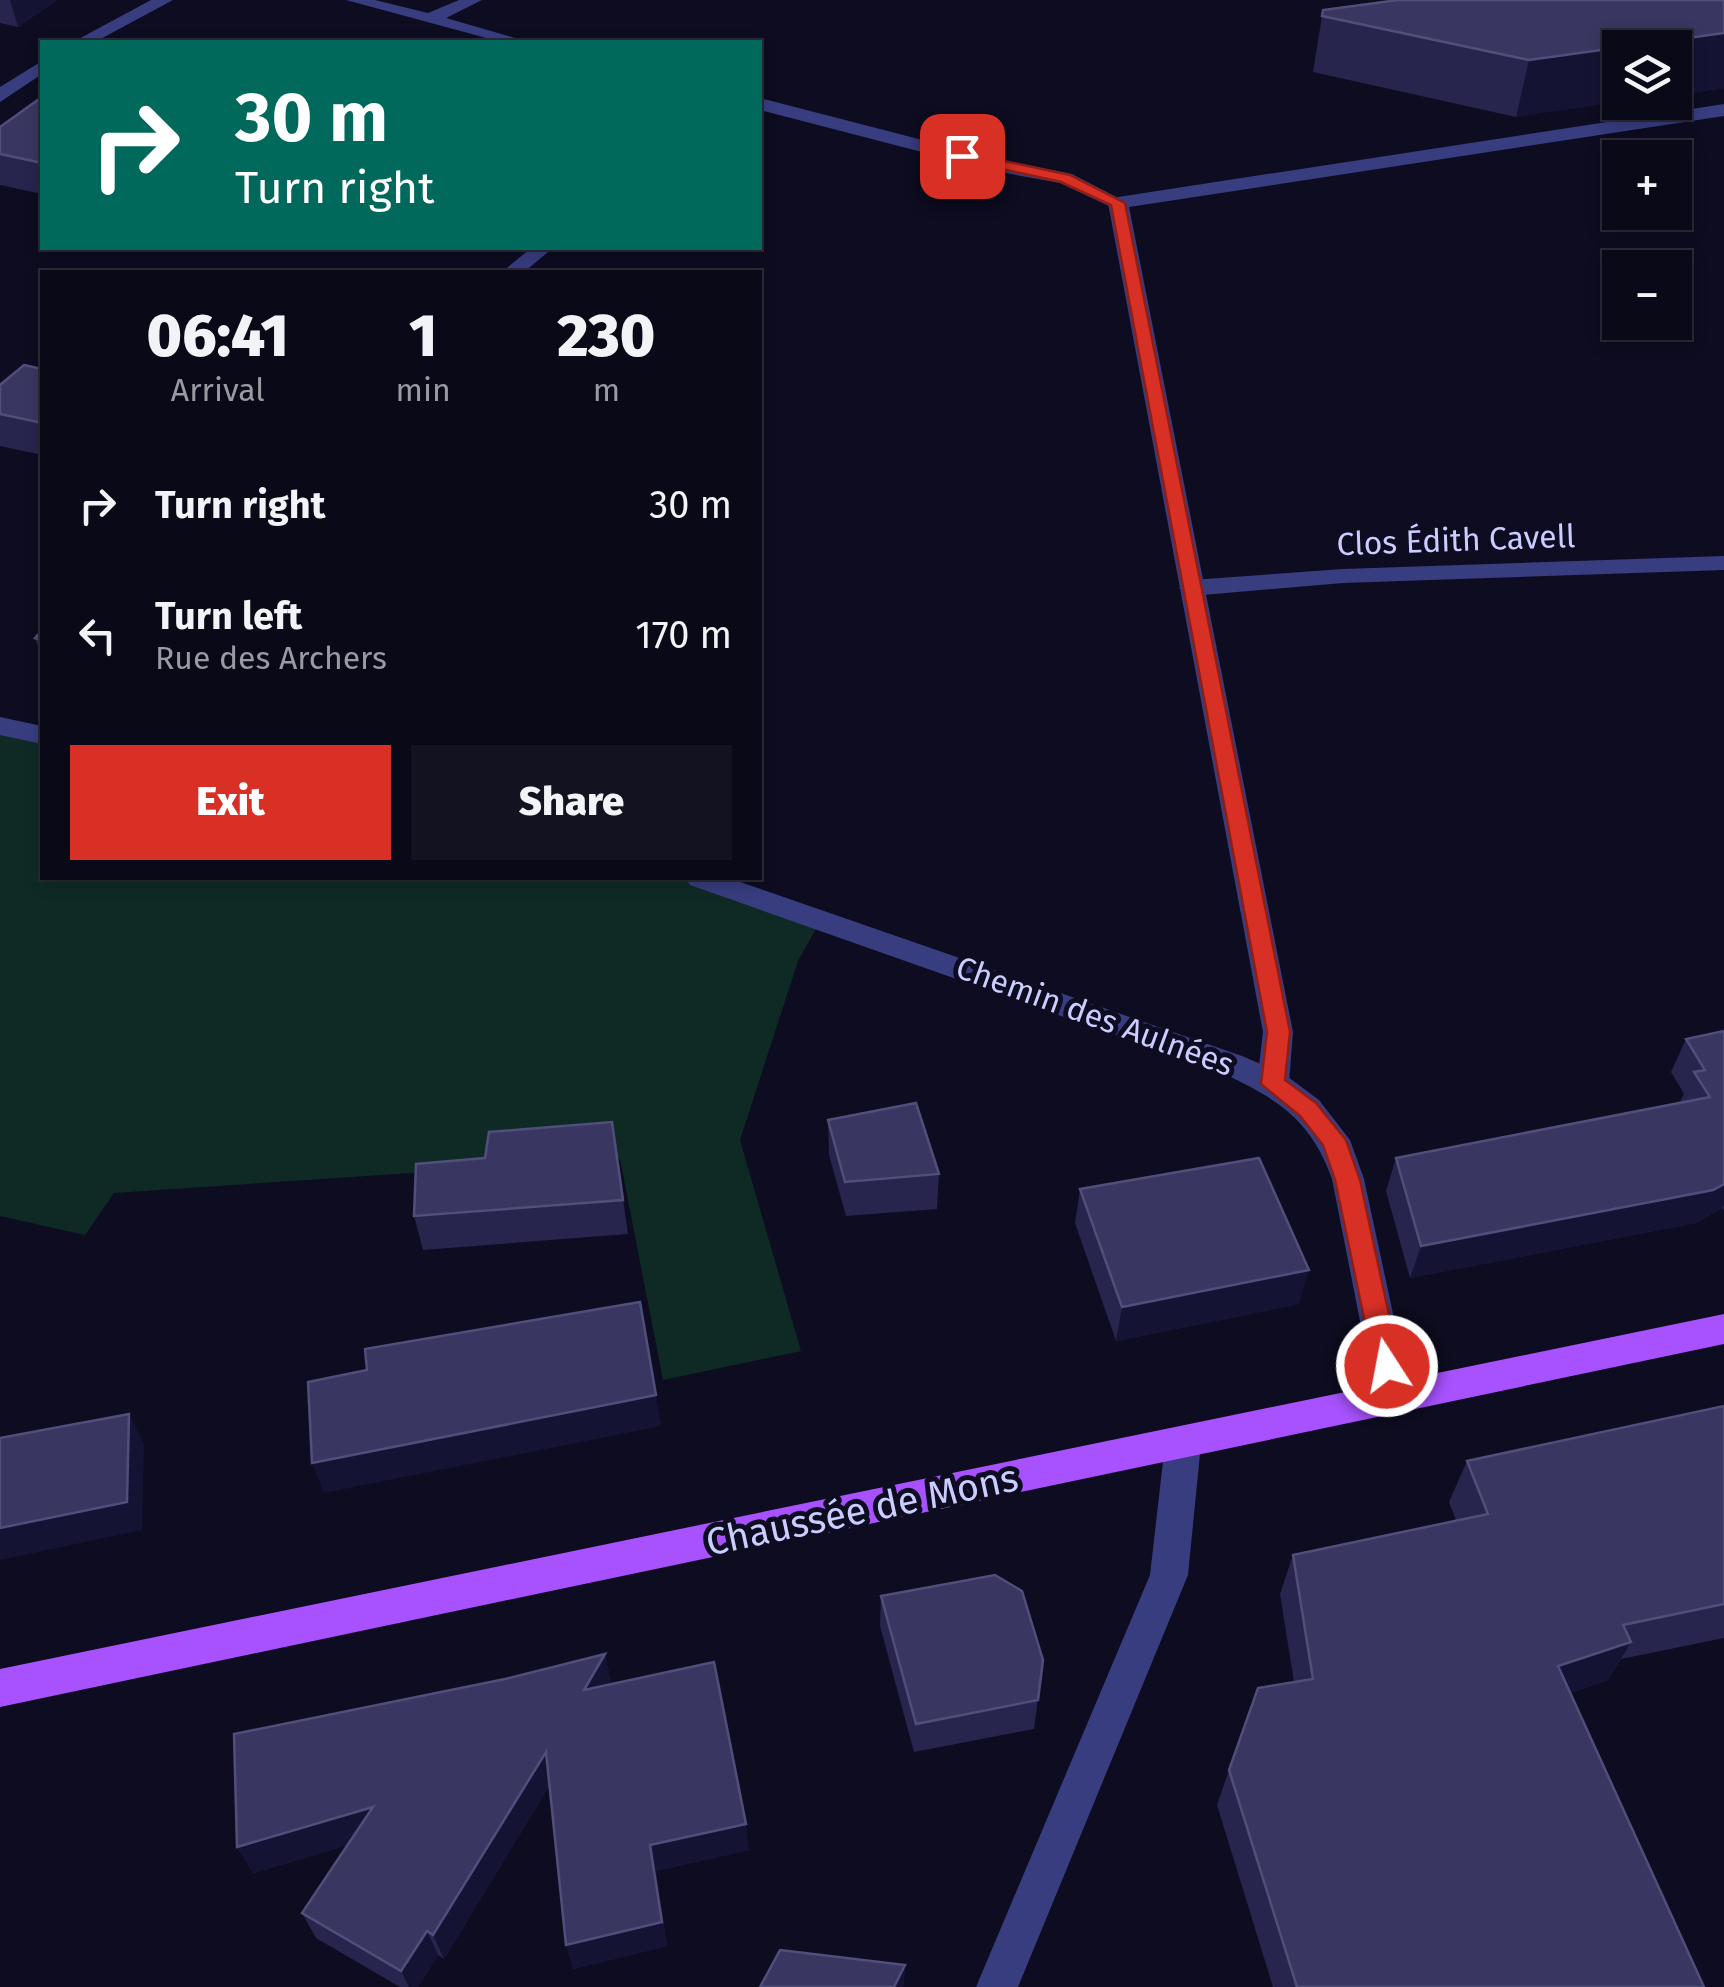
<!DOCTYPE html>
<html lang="en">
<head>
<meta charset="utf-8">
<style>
  :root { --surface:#0a0918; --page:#131221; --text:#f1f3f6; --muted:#999aa2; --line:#2a2a37; --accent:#d93025 }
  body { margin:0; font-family:"Fira Sans",sans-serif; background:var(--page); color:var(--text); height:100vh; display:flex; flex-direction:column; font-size:38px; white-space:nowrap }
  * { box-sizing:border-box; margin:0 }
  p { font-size:32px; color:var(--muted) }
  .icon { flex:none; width:55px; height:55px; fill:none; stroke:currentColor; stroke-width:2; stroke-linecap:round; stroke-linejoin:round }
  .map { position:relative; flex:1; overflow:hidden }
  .sheet { position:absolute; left:40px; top:270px; width:722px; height:610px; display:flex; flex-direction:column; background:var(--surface); border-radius:0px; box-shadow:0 5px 15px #0003,0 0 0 2px var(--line) }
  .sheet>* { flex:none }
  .hud { position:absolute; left:40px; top:40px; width:722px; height:210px; border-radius:0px; box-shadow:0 5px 15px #0003,0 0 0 2px var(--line); background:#00695c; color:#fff; overflow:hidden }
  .controls { position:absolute; left:1602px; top:30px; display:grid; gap:20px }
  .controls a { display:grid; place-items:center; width:90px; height:90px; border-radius:0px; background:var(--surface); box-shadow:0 5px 15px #0003,0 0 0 2px var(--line); font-size:50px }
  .pin { position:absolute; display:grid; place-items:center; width:85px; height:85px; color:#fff; margin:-42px; border-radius:20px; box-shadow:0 5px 15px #0006 }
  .me { position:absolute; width:110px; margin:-55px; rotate:349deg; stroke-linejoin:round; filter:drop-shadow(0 0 8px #0008) }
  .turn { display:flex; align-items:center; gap:35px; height:210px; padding:0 30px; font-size:45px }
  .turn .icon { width:130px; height:130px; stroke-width:2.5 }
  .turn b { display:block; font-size:70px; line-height:85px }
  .eta { display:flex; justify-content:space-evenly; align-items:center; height:170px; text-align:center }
  .eta b { font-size:60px; font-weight:800; line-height:70px }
  .action { display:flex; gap:20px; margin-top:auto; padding:20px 30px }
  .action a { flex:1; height:115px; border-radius:0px; background:var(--accent); color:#fff; font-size:40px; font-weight:800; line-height:115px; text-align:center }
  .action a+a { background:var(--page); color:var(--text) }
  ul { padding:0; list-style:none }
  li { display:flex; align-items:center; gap:30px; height:130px; padding:0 30px }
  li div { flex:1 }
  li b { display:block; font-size:38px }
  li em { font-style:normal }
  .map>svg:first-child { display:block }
  .green { fill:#0f2a25 }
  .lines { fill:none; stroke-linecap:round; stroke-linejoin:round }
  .lane { fill:#373d7f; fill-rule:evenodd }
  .street { fill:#373d7f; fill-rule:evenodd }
  .primary { fill:#a852ff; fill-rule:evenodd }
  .wall { fill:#27254e }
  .shaded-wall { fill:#151334 }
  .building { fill:#393761; stroke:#504e7a; stroke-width:2.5 }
  .route { fill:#d93025; stroke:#8d1f18; stroke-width:2.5 }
  .labels { text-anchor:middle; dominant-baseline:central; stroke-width:10; stroke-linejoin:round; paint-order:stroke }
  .street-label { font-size:32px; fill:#cbccff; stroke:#0d0c20 }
  .near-street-label { font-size:38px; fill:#cbccff; stroke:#0d0c20 }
</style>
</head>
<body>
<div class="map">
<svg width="1724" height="1987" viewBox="0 0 1724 1987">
  <rect width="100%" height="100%" fill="#0d0c20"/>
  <polygon class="green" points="0,726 42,735 42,878 700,878 822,918 798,961 740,1140 801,1351 663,1380 620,1159 114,1193 85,1235 0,1216"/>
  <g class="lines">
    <polygon class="lane" points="1724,104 1724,116 1129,207 1293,1032 1289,1083 1284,1092 1273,1095 1262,1092 1257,1083 1263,1032 1108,203 1118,197"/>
    <g class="street">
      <polygon points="151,0 173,0 95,42 73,42"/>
      <polygon points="346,0 375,0 428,13 459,0 482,0 446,18 529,42 501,42"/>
      <polygon points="42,61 42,74 0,102 0,87"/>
      <polygon points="760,98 996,159 1072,174 1128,203 1125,207 1111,207 1060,183 995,171 760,110"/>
      <polygon points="531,248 553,248 524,272 502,272"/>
      <polygon points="1724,556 1724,570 1343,583 1191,596 1179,588 1191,580 1343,569"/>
      <polygon points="0,717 42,726 42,744 0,735"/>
      <path d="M686 878H729L1242 1056 1284 1074 1319 1100 1350 1140 1364 1179 1411 1397 1405 1408 1393 1412 1381 1408 1375 1397 1332 1179C1311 1119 1276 1098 1220 1072L690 885Z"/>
      <polygon points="1183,1428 1196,1433 1201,1444 1188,1575 1018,1987 976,1987 1150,1575 1165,1444 1170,1433"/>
    </g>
    <polygon class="primary" points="1724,1314 1724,1344 0,1707 0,1669"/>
  </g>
  <g class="wall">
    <polygon points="0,0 57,0 18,27 0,23"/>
    <polygon points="1724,0 1724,88 1675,95 1675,48 1516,117 1313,72 1323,10"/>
    <polygon points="42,97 42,194 0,185 0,127"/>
    <polygon points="42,369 42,455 0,446 0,385"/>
    <polygon points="42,630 42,658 35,638"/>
    <polygon points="1724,1031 1724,1210 1722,1208 1696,1223 1410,1278 1386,1191 1396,1158 1679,1103 1684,1094 1671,1072 1686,1039"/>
    <polygon points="828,1120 939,1174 937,1209 846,1216 829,1155"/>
    <polygon points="612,1122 628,1234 423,1250 414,1216"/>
    <polygon points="1080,1189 1299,1304 1116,1341 1075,1223"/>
    <polygon points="1724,1406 1724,1638 1621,1659 1608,1680 1570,1693 1704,1987 1273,1987 1217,1805 1229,1770 1294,1682 1280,1594 1293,1555 1456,1520 1449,1502 1467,1461"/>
    <polygon points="881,1596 1043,1660 1034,1729 914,1752 880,1626"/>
    <polygon points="605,1654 611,1684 749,1850 656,1871 667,1946 573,1969 549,1786 444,1959 438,1955 418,1987 400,1987 316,1938 302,1913 348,1845 253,1873 237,1847 505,1679"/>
  </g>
  <g class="shaded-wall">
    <polygon points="10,0 57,0 18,27"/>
    <polygon points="1724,33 1724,88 1675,95 1675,48 1621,48"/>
    <polygon points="1620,48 1620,102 1516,117 1529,60"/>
    <polygon points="1724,1184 1724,1205 1722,1208 1696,1223 1410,1278 1421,1246"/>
    <polygon points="1309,1270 1299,1304 1116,1341 1122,1307"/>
    <polygon points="656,1395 661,1426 324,1493 312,1463"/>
    <polygon points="129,1414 144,1444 142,1530 0,1560 0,1528"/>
    <polygon points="1631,1642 1608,1680 1537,1704 1558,1666"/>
    <polygon points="605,1654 611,1683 590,1718 584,1690"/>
    <polygon points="546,1752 553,1779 444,1959 433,1935"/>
    <polygon points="373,1807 385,1834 253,1873 237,1847"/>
    <polygon points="746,1824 749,1850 656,1871 667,1946 573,1969 566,1945 650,1845"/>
    <polygon points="427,1931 438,1955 418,1987 409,1987 401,1971"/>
    <polygon points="905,1965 904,1987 894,1987"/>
  </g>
  <g class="building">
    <polygon points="1398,0 1724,0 1724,33 1529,60 1322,16 1323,10"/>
    <polygon points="42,97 42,163 0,154 0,127"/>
    <polygon points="24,365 42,369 42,423 0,414 0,385"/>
    <polygon points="42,630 42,640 35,638"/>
    <polygon points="1724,1031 1724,1184 1713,1190 1421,1246 1396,1158 1710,1097 1694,1072 1705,1070 1686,1039"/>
    <polygon points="916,1103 939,1174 845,1182 828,1120"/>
    <polygon points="612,1122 623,1200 414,1216 416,1164 485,1158 489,1132"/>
    <polygon points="1259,1158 1309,1270 1122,1307 1080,1189"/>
    <polygon points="640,1302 656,1395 312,1463 308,1382 367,1370 365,1349"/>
    <polygon points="1724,1406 1724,1604 1623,1625 1631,1642 1558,1666 1704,1987 1297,1987 1229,1770 1258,1688 1313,1679 1293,1555 1488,1514 1467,1461"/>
    <polygon points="129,1414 127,1502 0,1528 0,1438"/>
    <polygon points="995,1575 1022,1591 1043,1660 1038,1700 916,1724 881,1596"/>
    <polygon points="605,1654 584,1690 714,1662 746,1824 650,1845 662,1922 566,1945 546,1752 433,1935 427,1931 401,1971 302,1913 373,1807 237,1847 234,1734 505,1679"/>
    <polygon points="780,1950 905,1965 894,1987 760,1987"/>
  </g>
  <polygon class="route" points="962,152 1070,175 1125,203 1290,1032 1285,1080 1316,1103 1346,1140 1360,1180 1400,1366 1396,1374 1387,1378 1378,1374 1374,1366 1335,1180 1323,1145 1300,1116 1261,1084 1267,1032 1111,205 1061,182 957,159 957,153"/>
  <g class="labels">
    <g class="street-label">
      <text transform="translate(1456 540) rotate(-2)">Clos Édith Cavell</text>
      <text transform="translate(1095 1016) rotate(20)">Chemin des Aulnées</text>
    </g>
    <g class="near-street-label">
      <text transform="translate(862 1510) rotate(-12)">Chaussée de Mons</text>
    </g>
  </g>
</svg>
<div class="controls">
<a><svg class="icon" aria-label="layers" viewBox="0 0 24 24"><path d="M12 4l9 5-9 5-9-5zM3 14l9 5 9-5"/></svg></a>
<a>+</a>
<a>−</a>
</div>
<div class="pin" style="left:962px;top:156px;background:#d93025"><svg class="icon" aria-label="arrive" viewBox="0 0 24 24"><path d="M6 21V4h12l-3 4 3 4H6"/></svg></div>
<svg class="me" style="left:1387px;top:1366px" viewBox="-20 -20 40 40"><circle r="17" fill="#d93025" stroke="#fff" stroke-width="3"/><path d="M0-11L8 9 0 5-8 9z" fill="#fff"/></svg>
<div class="hud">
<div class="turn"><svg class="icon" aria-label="right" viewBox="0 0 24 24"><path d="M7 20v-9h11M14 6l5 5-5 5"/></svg><div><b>30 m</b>Turn right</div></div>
</div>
<section class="sheet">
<div class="eta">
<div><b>06:41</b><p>Arrival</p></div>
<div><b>1</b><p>min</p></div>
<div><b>230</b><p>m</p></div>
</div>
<ul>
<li><svg class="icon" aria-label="right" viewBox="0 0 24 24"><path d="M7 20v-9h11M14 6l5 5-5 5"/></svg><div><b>Turn right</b></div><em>30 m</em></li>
<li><svg class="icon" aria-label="left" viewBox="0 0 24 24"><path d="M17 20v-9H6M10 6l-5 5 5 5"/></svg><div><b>Turn left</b><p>Rue des Archers</p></div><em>170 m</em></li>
</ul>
<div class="action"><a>Exit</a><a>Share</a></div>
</section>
</div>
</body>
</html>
